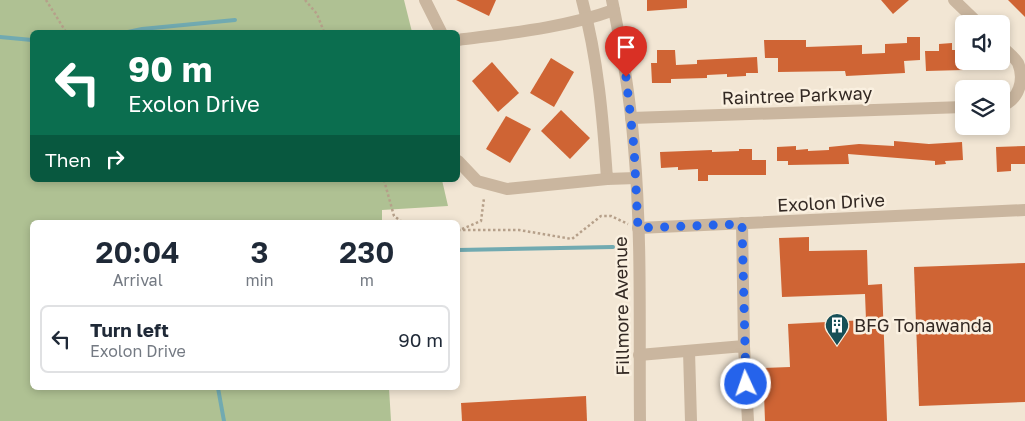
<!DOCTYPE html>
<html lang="en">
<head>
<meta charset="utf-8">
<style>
  :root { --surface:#fff; --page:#f6f6f7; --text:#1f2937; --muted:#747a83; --line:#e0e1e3 }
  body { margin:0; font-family:"Golos Text",sans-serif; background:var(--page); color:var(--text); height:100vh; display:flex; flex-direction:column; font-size:19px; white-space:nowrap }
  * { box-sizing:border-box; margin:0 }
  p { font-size:16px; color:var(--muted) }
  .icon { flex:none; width:28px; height:28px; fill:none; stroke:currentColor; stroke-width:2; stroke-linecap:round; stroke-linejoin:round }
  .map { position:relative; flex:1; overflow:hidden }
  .drawer { position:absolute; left:30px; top:220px; width:430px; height:170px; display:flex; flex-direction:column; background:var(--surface); border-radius:8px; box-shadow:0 2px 8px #0003 }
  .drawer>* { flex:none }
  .top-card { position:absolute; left:30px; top:30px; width:430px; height:152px; border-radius:8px; box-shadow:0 2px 8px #0003; background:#0b6e4f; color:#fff; overflow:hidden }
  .controls { position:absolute; left:955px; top:15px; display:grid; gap:10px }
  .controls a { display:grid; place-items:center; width:55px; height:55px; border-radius:8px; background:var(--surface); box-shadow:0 2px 8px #0003; font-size:25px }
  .pin { position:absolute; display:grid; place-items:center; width:42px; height:42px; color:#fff; margin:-51px -21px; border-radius:50% 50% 50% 0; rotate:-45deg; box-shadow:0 0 5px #0007 }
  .pin .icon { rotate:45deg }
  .me { position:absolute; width:55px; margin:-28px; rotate:357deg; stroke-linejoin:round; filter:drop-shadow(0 0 4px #0008) }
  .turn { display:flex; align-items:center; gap:18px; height:105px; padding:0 15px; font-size:22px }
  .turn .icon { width:65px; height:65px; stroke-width:2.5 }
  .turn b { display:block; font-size:35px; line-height:42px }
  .then { display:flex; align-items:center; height:48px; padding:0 15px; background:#0003; gap:10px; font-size:19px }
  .eta { display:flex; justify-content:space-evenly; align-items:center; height:85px; text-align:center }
  .eta b { font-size:30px; font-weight:600; line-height:35px }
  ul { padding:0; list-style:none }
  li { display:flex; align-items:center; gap:15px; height:68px; margin:0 10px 8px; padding:0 5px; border:2px solid var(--line); border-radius:8px }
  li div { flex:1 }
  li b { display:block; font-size:19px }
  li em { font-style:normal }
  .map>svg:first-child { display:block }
  .green { fill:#afc193 }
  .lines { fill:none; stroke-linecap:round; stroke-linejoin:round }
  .stream { stroke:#71aab1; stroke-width:4 }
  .building { fill:#cf6434 }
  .path { stroke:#b6a08a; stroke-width:2.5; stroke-dasharray:2.5 2.5; stroke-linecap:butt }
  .minor { stroke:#cab69f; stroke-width:12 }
  .route { stroke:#2563eb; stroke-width:9; stroke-dasharray:0 16.2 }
  .labels { text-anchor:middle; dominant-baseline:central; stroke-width:5; stroke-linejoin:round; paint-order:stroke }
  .street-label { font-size:18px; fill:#332923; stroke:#faf0e0 }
  .poi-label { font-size:18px; fill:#332923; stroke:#faf0e0; text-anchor:start }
</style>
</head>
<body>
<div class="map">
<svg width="1025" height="421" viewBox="0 0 1025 421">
  <rect width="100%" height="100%" fill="#f2e6d4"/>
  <polygon class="green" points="0,0 404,0 412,32 32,32 32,180 442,180 448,206 382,210 382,222 32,222 32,388 389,388 391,421 0,421"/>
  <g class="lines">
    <g class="stream">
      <polyline points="128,32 142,29 235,20"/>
      <polyline points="0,37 32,40"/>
      <polyline points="458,250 613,247"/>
      <polyline points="218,388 224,421"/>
    </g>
  </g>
  <g class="building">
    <polygon points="456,0 496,0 489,16"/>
    <polygon points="647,0 687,0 687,8 647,11"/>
    <polygon points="881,0 909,0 893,14"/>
    <polygon points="1008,0 1025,0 1025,17"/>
    <polygon points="907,37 920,37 920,60 904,61 905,73 846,76 845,71 778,72 778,58 765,58 764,40 806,40 806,47 862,45 862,54 885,53 885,44 907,43"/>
    <polygon points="952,43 952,50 964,50 964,70 926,71 925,51 939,51 939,44"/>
    <polygon points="657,50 675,50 676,65 697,64 697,60 757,57 758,73 746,73 746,76 727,77 727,74 707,75 707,78 671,79 671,83 652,83 651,63 657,63"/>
    <polygon points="551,58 574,72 554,107 530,93"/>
    <polygon points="492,62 519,93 498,112 472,81"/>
    <polygon points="561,110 590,138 570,159 541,131"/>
    <polygon points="506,116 531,129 510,163 486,149"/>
    <polygon points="894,141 929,144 962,142 963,160 945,161 946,164 935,165 935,161 848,154 849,164 788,165 788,161 777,161 777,147 796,146 796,150 808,149 808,151 829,150 829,147 859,144 894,146"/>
    <polygon points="1025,146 1025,164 1011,164 1011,171 997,172 996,147"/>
    <polygon points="739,149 752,149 752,160 766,160 766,175 708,175 708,181 698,181 698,169 678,170 678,167 661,168 660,152 712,150 712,152 739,151"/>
    <polygon points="809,237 809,251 867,250 868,285 882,284 887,421 765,421 763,368 790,367 788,324 866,320 865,294 782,297 779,238"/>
    <polygon points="1025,263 1025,402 919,406 914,267"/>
    <polygon points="586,396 587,421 462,421 461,403"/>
  </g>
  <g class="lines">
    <g class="path">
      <polyline points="46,0 66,32"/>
      <polyline points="305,0 317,14 324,32"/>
      <polyline points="384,180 394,216 402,222"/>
      <polyline points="462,229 481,221 484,198"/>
      <polyline points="458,230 519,230 572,239 601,216 611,216 628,224"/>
    </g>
    <g class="minor">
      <polyline points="425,0 441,32"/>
      <path d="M582 0C598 59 603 119 607 179L636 178"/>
      <path d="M612 0C622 48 630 97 634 147 642 238 639 330 640 421"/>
      <polyline points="954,0 979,24"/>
      <path d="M458 40C510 33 564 28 614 10"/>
      <path d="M1001 46C1007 51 1014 57 1018 63 1025 80 1019 100 1001 106"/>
      <polyline points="631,118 964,107"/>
      <polyline points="458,161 477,181 507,189 607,179"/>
      <polyline points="742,223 744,346"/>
      <polyline points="638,228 1025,210"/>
      <polyline points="689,351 691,421"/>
      <polyline points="639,355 744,346 748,421"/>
    </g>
  </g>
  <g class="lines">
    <polyline class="route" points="626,77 634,147 638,228 742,224 746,384"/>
  </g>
  <defs>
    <g id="building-pin" transform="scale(1.25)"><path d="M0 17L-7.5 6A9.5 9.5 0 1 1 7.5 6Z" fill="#174f57" stroke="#faf0e0"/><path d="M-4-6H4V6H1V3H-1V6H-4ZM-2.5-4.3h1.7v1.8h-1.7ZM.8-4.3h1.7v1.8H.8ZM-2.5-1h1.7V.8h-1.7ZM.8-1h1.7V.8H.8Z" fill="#fff"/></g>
  </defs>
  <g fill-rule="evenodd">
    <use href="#building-pin" x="837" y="325"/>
  </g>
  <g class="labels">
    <g class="street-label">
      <text transform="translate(797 95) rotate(-2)">Raintree Parkway</text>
      <text transform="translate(831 202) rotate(-3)">Exolon Drive</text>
      <text transform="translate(621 306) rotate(-91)">Fillmore Avenue</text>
    </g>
    <g class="poi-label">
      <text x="854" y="325">BFG Tonawanda</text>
    </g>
  </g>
</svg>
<div class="controls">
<a><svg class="icon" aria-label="sound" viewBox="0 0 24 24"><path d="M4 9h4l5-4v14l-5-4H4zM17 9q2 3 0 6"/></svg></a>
<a><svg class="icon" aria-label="layers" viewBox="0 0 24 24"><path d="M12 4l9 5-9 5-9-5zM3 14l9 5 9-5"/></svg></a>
</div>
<div class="pin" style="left:626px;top:77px;background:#d93025"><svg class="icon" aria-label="arrive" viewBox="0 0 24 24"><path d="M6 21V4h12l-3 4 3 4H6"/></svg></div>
<svg class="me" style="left:746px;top:384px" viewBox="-20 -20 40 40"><circle r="17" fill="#2563eb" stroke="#fff" stroke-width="3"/><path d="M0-11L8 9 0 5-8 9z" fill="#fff"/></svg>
<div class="top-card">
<div class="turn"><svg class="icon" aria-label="left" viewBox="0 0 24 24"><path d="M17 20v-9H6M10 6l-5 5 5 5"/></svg><div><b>90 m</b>Exolon Drive</div></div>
<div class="then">Then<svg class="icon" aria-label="right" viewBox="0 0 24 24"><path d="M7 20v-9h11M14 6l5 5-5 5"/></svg></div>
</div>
<section class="drawer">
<div class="eta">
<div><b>20:04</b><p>Arrival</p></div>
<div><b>3</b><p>min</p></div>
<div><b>230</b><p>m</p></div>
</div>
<ul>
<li><svg class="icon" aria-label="left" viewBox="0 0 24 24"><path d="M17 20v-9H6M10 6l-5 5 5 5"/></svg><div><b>Turn left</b><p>Exolon Drive</p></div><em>90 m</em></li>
</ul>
</section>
</div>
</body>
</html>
